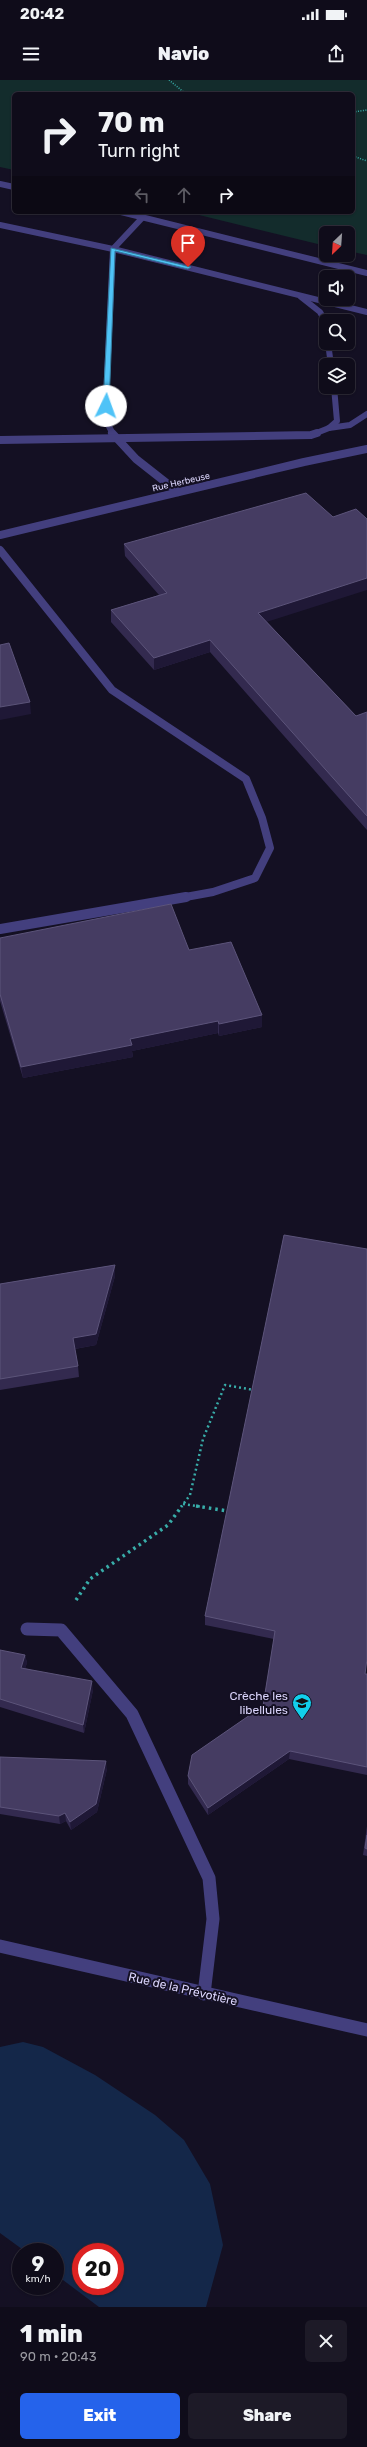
<!DOCTYPE html>
<html lang="en">
<head>
<meta charset="utf-8">
<style>
  :root { --surface:#0f0c1a; --page:#1d1a27; --text:#f1f3f6; --muted:#9b9ba2; --line:#2f2c39; --accent:#2563eb }
  body { margin:0; font-family:Rubik,sans-serif; background:var(--page); color:var(--text); height:100vh; display:flex; flex-direction:column; font-size:15px; white-space:nowrap }
  * { box-sizing:border-box; margin:0 }
  p { font-size:13px; color:var(--muted) }
  .icon { flex:none; width:22px; height:22px; fill:none; stroke:currentColor; stroke-width:2; stroke-linecap:round; stroke-linejoin:round }
  .map { position:relative; height:2227px; overflow:hidden }
  .sheet { display:flex; flex-direction:column; background:var(--surface); flex:1 }
  .sheet>* { flex:none }
  .banner { position:absolute; left:12px; top:12px; width:343px; height:122px; border-radius:6px; box-shadow:0 1px 3px #0004,0 0 0 1px var(--line); background:#0f0c1a; color:var(--text); overflow:hidden }
  .needle { width:26px; rotate:205deg }
  .tools { position:absolute; left:319px; top:146px; display:grid; gap:8px }
  .tools a { display:grid; place-items:center; width:36px; height:36px; border-radius:6px; background:var(--surface); box-shadow:0 1px 3px #0004,0 0 0 1px var(--line); font-size:20px }
  .speed { position:absolute; left:12px; top:2163px; display:flex; gap:8px; font-size:20px; font-weight:700; text-align:center }
  .speed>* { display:grid; place-content:center; width:52px; height:52px; border-radius:50%; background:var(--surface); box-shadow:0 1px 3px #0004,0 0 0 1px var(--line); line-height:1 }
  .speed small { font-size:10px; font-weight:400 }
  .speed .limit { border:6px solid #d22; background:#fff; color:#111 }
  .pin { position:absolute; display:grid; place-items:center; width:34px; height:34px; color:#fff; margin:-41px -17px; border-radius:50% 50% 50% 0; rotate:-45deg; box-shadow:0 0 4px #0007 }
  .pin .icon { rotate:45deg }
  .me { position:absolute; width:44px; margin:-22px; rotate:3deg; stroke-linejoin:round; filter:drop-shadow(0 0 3px #0008) }
  .turn { display:flex; align-items:center; gap:14px; height:84px; padding:0 20px; font-size:18px }
  .turn .icon { width:52px; height:52px; stroke-width:2.5 }
  .turn b { display:block; font-size:28px; line-height:34px }
  .lanes { display:flex; align-items:center; height:38px; padding:0 20px; background:#0003; justify-content:center; gap:20px; direction:ltr }
  .lanes .off { opacity:.35 }
  .round { display:grid; place-items:center; flex:none; width:42px; height:42px; border-radius:6px; background:var(--page) }
  .summary { display:flex; align-items:center; justify-content:space-between; height:68px; padding:0 20px }
  h1 { font-size:24px; font-weight:800; line-height:30px }
  .primary-button { display:flex; gap:8px; margin-top:auto; padding:8px 20px }
  .primary-button a { flex:1; height:46px; border-radius:6px; background:var(--accent); color:#fff; font-size:16px; font-weight:800; line-height:46px; text-align:center }
  .primary-button a+a { background:var(--page); color:var(--text) }
  .status { display:flex; justify-content:space-between; align-items:center; height:28px; padding:0 20px; background:var(--surface); direction:ltr }
  .status svg { height:11px; fill:currentColor }
  header { display:flex; justify-content:space-between; align-items:center; height:52px; padding:0 20px; background:var(--surface); font-size:18px; font-weight:800 }
  .map>svg:first-child { display:block }
  .green { fill:#132c2c }
  .water { fill:#142749; fill-rule:evenodd }
  .lines { fill:none; stroke-linecap:round; stroke-linejoin:round }
  .path-far2 { stroke:#38ada9; stroke-width:1.5; stroke-dasharray:1 1.5; stroke-linecap:butt }
  .path-far1 { stroke:#38ada9; stroke-width:2.5; stroke-dasharray:2 3; stroke-linecap:butt }
  .path { stroke:#38ada9; stroke-width:3.5; stroke-dasharray:2.5 4; stroke-linecap:butt }
  .service-far2 { stroke:#433f7e; stroke-width:6 }
  .service-far1 { stroke:#433f7e; stroke-width:8 }
  .service { stroke:#433f7e; stroke-width:10 }
  .minor-far1 { stroke:#433f7e; stroke-width:8 }
  .minor { stroke:#433f7e; stroke-width:13 }
  .tertiary { stroke:#433f7e; stroke-width:6 }
  .wall { fill:#332a4f }
  .shaded-wall { fill:#1f1836 }
  .building { fill:#453c62; stroke:#5c547a }
  .route { fill:#4fc3f7; stroke:#337fa1 }
  .labels { text-anchor:middle; dominant-baseline:central; stroke-width:4; stroke-linejoin:round; paint-order:stroke }
  .far-street-label { font-size:9px; fill:#dbd5fc; stroke:#141023 }
  .near-poi-label { font-size:12px; fill:#dbd5fc; stroke:#141023; text-anchor:end }
  .near-street-label { font-size:12px; fill:#dbd5fc; stroke:#141023 }
</style>
</head>
<body>
<div class="status"><b>20:42</b><svg viewBox="0 0 49 12"><path d="M0 12V9h3v3zM5 12V6h3v6zM10 12V3h3v9zM15 12V0h3v12zM26 1h20v11H26zM47 4h2v5h-2z"/></svg></div>
<header><svg class="icon" aria-label="menu" viewBox="0 0 24 24"><path d="M4 6h16M4 12h16M4 18h16"/></svg>Navio<svg class="icon" aria-label="share" viewBox="0 0 24 24"><path d="M12 15V3M7 8l5-5 5 5M5 13v7h14v-7"/></svg></header>
<div class="map">
<svg width="367" height="2227" viewBox="0 0 367 2227">
  <rect width="100%" height="100%" fill="#141023"/>
  <polygon class="green" points="0,0 367,0 367,175 348,171 348,153 326,153 326,166 187,132 353,132 353,14 14,14 14,90 0,87"/>
  <path class="water" d="M23 1962 43 1967 95 1995 155 2035 184 2060 210 2104 223 2165 206 2227H99L55 2194V2172H26L0 2153V1967ZM81 2172H115V2206H81Z"/>
  <g class="lines">
    <g class="path-far2">
      <polyline points="169,0 186,14"/>
      <polyline points="353,32 367,30"/>
      <polyline points="353,76 367,81"/>
    </g>
    <g class="path-far1">
      <polyline points="183,1424 203,1427"/>
      <polyline points="181,1427 190,1415 203,1359 225,1305 254,1310"/>
    </g>
    <g class="path">
      <polyline points="196,1426 228,1431"/>
      <polyline points="76,1520 90,1499 168,1445 182,1426"/>
    </g>
    <g class="service-far2">
      <polyline points="0,145 113,169 367,232"/>
      <polyline points="301,217 320,232 326,243"/>
      <polyline points="328,263 331,285"/>
      <polyline points="329,348 350,345 367,334"/>
      <polyline points="113,354 105,339 113,169 143,137"/>
      <polyline points="314,354 329,348 337,341 334,307"/>
    </g>
    <g class="service-far1">
      <polyline points="112,353 136,379 178,412"/>
      <polyline points="0,360 311,355 317,353"/>
      <polyline points="0,470 112,610 246,699 262,738 270,768 255,798 213,812 180,818"/>
    </g>
    <polyline class="service" points="0,849 186,817"/>
    <polyline class="minor-far1" points="0,455 304,382 367,369"/>
    <g class="minor">
      <polyline points="27,1549 61,1550 132,1634 209,1798 213,1839 204,1914"/>
      <polyline points="0,1866 367,1950"/>
    </g>
    <g class="tertiary">
      <polyline points="0,104 14,107"/>
      <polyline points="121,132 367,193"/>
    </g>
  </g>
  <g class="wall">
    <polygon points="124,464 267,542 356,636 367,633 367,750 210,572 154,590 111,542 111,530 159,515 125,476"/>
    <polygon points="0,858 189,870 262,947 219,956 218,953 132,971 133,977 23,998 0,921"/>
    <polygon points="284,1155 365,1594 367,1594 367,1695 289,1679 208,1735 188,1704 188,1696 263,1626 274,1559 205,1545 205,1536"/>
    <polygon points="115,1185 115,1196 96,1265 75,1269 78,1286 79,1297 0,1310 0,1204"/>
    <polygon points="0,1570 25,1575 27,1583 25,1588 93,1610 84,1653 0,1627"/>
    <polygon points="0,1677 107,1689 97,1732 71,1750 66,1741 60,1744 0,1734"/>
    <polygon points="367,1746 367,1776 363,1775"/>
  </g>
  <g class="shaded-wall">
    <polygon points="367,498 367,510 257,545 258,533"/>
    <polygon points="210,560 210,572 154,590 154,578"/>
    <polygon points="30,622 31,634 0,640 0,627"/>
    <polygon points="262,935 262,947 219,956 219,944"/>
    <polygon points="218,941 218,953 132,971 133,977 23,998 21,987 130,959"/>
    <polygon points="115,1185 115,1196 96,1265 74,1269 73,1258"/>
    <polygon points="25,1575 27,1583 23,1596 21,1588"/>
    <polygon points="92,1601 93,1610 84,1653 83,1645"/>
    <polygon points="290,1671 289,1679 208,1735 208,1728"/>
    <polygon points="106,1681 107,1689 97,1732 71,1750 70,1742"/>
    <polygon points="65,1733 66,1741 60,1744 59,1736"/>
  </g>
  <g class="building">
    <polygon points="306,413 333,437 356,429 367,439 367,498 258,533 356,636 367,632 367,736 210,560 154,578 111,530 167,513 124,464"/>
    <polygon points="9,563 30,622 0,627 0,565"/>
    <polygon points="171,824 189,870 231,862 262,935 219,944 218,941 130,959 132,965 21,987 0,914 0,858"/>
    <polygon points="284,1155 367,1169 367,1579 365,1594 367,1594 367,1687 290,1671 208,1728 188,1696 192,1675 263,1626 275,1551 205,1536"/>
    <polygon points="115,1185 96,1254 73,1258 78,1286 0,1299 0,1204"/>
    <polygon points="0,1570 25,1575 21,1588 92,1601 83,1645 0,1619"/>
    <polygon points="0,1677 106,1681 96,1724 70,1742 65,1733 59,1736 0,1727"/>
    <polygon points="367,1755 367,1769 365,1768"/>
  </g>
  <polygon class="route" points="111,168 191,187 188,189 115,171 109,326 106,327 103,326"/>
  <defs>
    <g id="school-pin" transform="scale(1)"><path d="M0 17L-7.5 6A9.5 9.5 0 1 1 7.5 6Z" fill="#12cfeb" stroke="#141023"/><path d="M0-5L7-2L0 1L-7-2ZM-4 1L0 2.5L4 1V4Q0 6-4 4Z" fill="#111"/></g>
  </defs>
  <g fill-rule="evenodd">
    <use href="#school-pin" x="302" y="1623"/>
  </g>
  <g class="labels">
    <g class="far-street-label">
      <text transform="translate(181 402) rotate(-13)">Rue Herbeuse</text>
    </g>
    <g class="near-poi-label">
      <text x="288" y="1616">Crèche les<tspan x="288" dy="14">libellules</tspan></text>
    </g>
    <g class="near-street-label">
      <text transform="translate(183 1909) rotate(13)">Rue de la Prévotière</text>
    </g>
  </g>
</svg>
<div class="tools">
<a><svg class="needle" viewBox="-14 -14 28 28"><path d="M0-13l5 13h-10z" fill="#e53935"/><path d="M0 13l5-13h-10z" fill="#9b9ba2"/></svg></a>
<a><svg class="icon" aria-label="sound" viewBox="0 0 24 24"><path d="M4 9h4l5-4v14l-5-4H4zM17 9q2 3 0 6"/></svg></a>
<a><svg class="icon" aria-label="search" viewBox="0 0 24 24"><circle cx="10" cy="10" r="6"/><path d="M15 15l6 6"/></svg></a>
<a><svg class="icon" aria-label="layers" viewBox="0 0 24 24"><path d="M12 4l9 5-9 5-9-5zM3 14l9 5 9-5"/></svg></a>
</div>
<div class="speed"><div>9<small>km/h</small></div><div class="limit">20</div></div>
<div class="pin" style="left:188px;top:187px;background:#d93025"><svg class="icon" aria-label="arrive" viewBox="0 0 24 24"><path d="M6 21V4h12l-3 4 3 4H6"/></svg></div>
<svg class="me" style="left:106px;top:326px" viewBox="-20 -20 40 40"><circle r="19" fill="#fff"/><path d="M0-13L10 11 0 6-10 11z" fill="#4fc3f7"/></svg>
<div class="banner">
<div class="turn"><svg class="icon" aria-label="right" viewBox="0 0 24 24"><path d="M7 20v-9h11M14 6l5 5-5 5"/></svg><div><b>70 m</b>Turn right</div></div>
<div class="lanes"><svg class="icon off" aria-label="left" viewBox="0 0 24 24"><path d="M17 20v-9H6M10 6l-5 5 5 5"/></svg><svg class="icon off" aria-label="ahead" viewBox="0 0 24 24"><path d="M12 20V5M6 11l6-6 6 6"/></svg><svg class="icon" aria-label="right" viewBox="0 0 24 24"><path d="M7 20v-9h11M14 6l5 5-5 5"/></svg></div>
</div>
</div>
<section class="sheet">
<div class="summary"><div><h1>1 min</h1><p>90 m · 20:43</p></div><a class="round"><svg class="icon" aria-label="close" viewBox="0 0 24 24"><path d="M6 6l12 12M18 6L6 18"/></svg></a></div>
<div class="primary-button"><a>Exit</a><a>Share</a></div>
</section>
</body>
</html>
